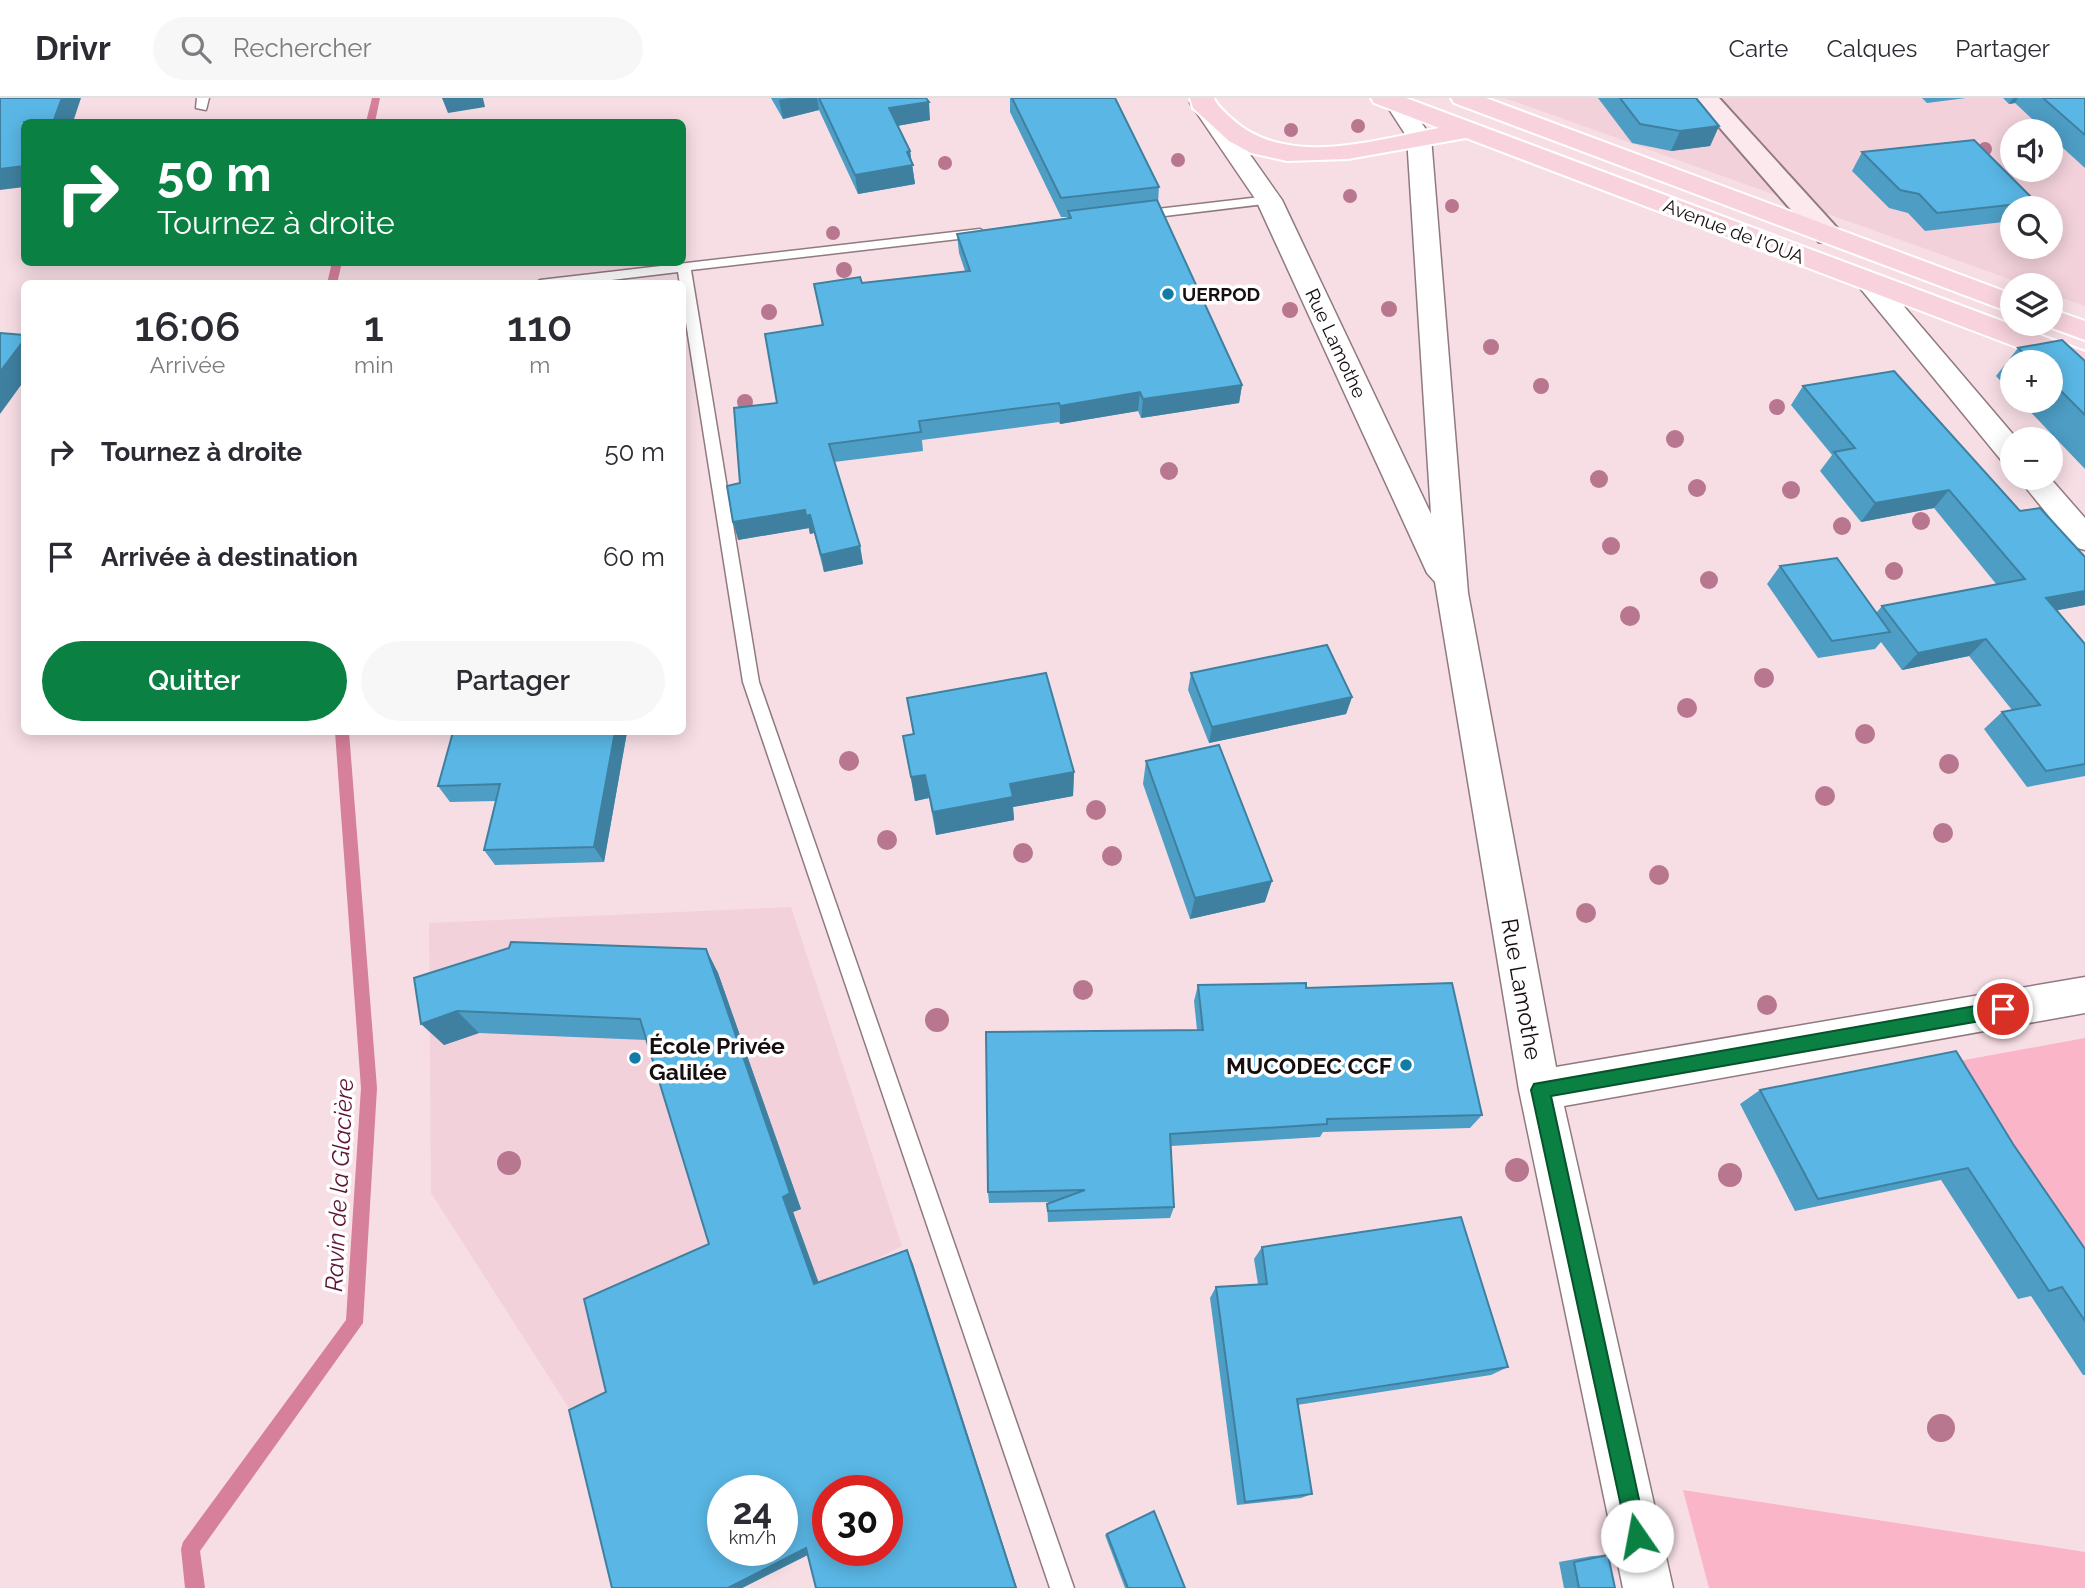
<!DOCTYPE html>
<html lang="fr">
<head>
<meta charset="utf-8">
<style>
  :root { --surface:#fff; --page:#f7f7f7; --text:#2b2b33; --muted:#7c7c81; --line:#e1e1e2; --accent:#0b8043 }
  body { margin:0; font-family:Raleway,sans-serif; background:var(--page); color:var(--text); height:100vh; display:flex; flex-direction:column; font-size:26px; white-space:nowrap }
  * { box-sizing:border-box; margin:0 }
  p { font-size:23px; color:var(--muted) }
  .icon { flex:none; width:38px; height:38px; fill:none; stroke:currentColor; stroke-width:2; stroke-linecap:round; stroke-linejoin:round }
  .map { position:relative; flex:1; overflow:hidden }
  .side { position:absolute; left:21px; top:182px; width:665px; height:455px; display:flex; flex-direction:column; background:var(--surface); border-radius:10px; box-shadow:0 4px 18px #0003 }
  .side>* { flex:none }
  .hud { position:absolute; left:21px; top:21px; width:665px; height:147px; border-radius:10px; box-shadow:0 4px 18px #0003; background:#0b8043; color:#fff; overflow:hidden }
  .controls { position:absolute; left:2000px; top:21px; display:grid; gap:14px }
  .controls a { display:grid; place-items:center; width:63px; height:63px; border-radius:50%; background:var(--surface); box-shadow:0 4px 18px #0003; font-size:35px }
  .speed { position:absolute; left:707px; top:1377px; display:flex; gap:14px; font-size:35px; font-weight:700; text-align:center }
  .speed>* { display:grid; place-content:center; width:91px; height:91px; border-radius:50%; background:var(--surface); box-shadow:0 4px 18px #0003; line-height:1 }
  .speed small { font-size:18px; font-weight:400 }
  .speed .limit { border:10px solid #d22; background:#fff; color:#111 }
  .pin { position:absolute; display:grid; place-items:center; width:60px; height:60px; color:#fff; margin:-30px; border:4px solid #fff; border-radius:50%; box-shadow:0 2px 7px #0007 }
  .me { position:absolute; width:77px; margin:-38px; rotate:348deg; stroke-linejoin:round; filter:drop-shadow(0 0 5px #0008) }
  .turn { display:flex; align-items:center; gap:24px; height:147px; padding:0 21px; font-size:32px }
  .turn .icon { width:91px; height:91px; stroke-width:2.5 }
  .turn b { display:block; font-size:49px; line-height:60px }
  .eta { display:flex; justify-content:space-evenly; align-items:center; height:119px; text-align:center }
  .eta b { font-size:42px; font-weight:600; line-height:49px }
  .primary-button { display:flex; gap:14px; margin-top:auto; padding:14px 21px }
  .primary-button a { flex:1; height:80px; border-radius:42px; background:var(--accent); color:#fff; font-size:28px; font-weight:600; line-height:80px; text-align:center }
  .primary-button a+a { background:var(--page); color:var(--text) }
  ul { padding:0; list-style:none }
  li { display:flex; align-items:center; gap:21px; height:105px; padding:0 21px }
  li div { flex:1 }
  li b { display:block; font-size:26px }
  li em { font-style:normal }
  header { display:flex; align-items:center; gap:42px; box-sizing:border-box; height:98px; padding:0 35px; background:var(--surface); border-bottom:2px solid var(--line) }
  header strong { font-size:33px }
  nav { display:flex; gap:38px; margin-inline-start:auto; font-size:24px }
  .search { width:490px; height:63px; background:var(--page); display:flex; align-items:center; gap:18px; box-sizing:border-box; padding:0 24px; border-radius:38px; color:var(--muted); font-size:26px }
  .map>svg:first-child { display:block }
  .built { fill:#f2d1da; fill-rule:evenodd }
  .green { fill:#fab5c9 }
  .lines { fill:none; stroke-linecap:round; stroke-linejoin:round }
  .stream { fill:#d6809b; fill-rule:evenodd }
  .lane-casing { stroke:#907a80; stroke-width:3 }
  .street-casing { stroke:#907a80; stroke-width:3 }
  .secondary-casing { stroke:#907a80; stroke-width:4 }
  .primary-casing { stroke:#fff; stroke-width:4 }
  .lane { fill:#fff; fill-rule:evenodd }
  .street { fill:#fff; fill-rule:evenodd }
  .secondary { fill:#fbe9ee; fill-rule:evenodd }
  .primary { fill:#f8d3dd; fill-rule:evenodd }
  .tree { fill:#b8768f }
  .wall { fill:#4d9dc5 }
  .shaded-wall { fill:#3f80a0 }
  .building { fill:#5ab7e5; stroke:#3f80a0; stroke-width:2; fill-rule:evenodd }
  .route { fill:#0b8043; stroke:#07532c; stroke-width:2 }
  .poi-dot { fill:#137ca6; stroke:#fff; stroke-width:2.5 }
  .labels { text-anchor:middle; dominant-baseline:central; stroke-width:7; stroke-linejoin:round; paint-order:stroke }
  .far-street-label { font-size:19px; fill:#160e10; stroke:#fff }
  .far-poi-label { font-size:19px; font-weight:bold; fill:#160e10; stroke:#fff; text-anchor:start }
  .street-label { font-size:23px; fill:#160e10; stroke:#fff }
  .poi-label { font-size:23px; font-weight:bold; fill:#160e10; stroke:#fff; text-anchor:start }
  .water-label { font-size:24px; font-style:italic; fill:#611434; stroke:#fff }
</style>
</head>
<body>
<header>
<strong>Drivr</strong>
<div class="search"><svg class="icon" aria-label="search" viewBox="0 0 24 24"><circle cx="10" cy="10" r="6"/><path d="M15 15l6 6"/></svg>Rechercher</div>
<nav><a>Carte</a><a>Calques</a><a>Partager</a></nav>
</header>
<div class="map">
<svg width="2085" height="1490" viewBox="0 0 2085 1490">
  <rect width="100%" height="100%" fill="#f7dee4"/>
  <g class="built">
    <path d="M1505 0H2085V208L2051 196V187H2026ZM2012 33H2051V72H2012ZM2012 110H2051V149H2012Z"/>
    <polygon points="791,809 902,1148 572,1315 431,1095 429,825"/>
  </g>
  <g class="green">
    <polygon points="2085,940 2085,1178 1959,963"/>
    <polygon points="1683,1392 2085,1454 2085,1490 1709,1490"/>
  </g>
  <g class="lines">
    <g class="stream">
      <polygon points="372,0 380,0 375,24 366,24"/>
      <polygon points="332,164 342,164 337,186 327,186"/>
      <polygon points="335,634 349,634 377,990 363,1225 200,1453 205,1490 185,1490 181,1451 183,1444 346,1222 361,990"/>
    </g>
    <g class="lane-casing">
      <g id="lane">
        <polygon points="197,0 209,0 206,12 196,10"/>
        <polygon points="1269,98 1273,99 1273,105 1140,121 1134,117 1140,113"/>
        <polygon points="980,131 986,135 984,138 691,172 759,584 1074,1490 1050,1490 743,584 678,174 578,186 534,186 540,182"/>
      </g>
    </g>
    <g class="street-casing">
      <g id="street">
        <polygon points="1194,0 1210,0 1282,102 1431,416 1407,39 1385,5 1389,0 1405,0 1431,39 1468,495 1556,969 2085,879 2085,915 1564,1008 1673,1490 1623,1490 1519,992 1435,484 1427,475 1256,102 1190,5"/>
        <polygon points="1869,176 1878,178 2017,341 2012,341 2012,365 2001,362 1860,190 1856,184 1860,178"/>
        <polygon points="2018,380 2050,380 2085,420 2085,452 2074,449"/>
      </g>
    </g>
    <g class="secondary-casing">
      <polygon id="secondary" points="1694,0 1719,0 1839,132 1843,138 1839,144 1819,144"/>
    </g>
    <g class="primary-casing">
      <g id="primary">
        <path d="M1190 0H1214C1217 8 1225 14 1231 20 1286 71 1374 42 1439 30L1374 5 1371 0H1406L2085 254V275L1466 40 1348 61 1287 63 1251 55 1229 43 1193 10Z"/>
        <polygon points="1451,0 1486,0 2012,196 2012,215 1454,5"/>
        <polygon points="2051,211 2085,223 2085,242 2041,226 2051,226"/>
      </g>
    </g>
    <use href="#lane" class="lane"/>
    <use href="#street" class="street"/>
    <use href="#secondary" class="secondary"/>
    <use href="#primary" class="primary"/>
  </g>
  <g class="tree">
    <circle cx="1358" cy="28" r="7"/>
    <circle cx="1291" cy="32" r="7"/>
    <circle cx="1985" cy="51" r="7"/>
    <circle cx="1178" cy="62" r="7"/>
    <circle cx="945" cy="65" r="7"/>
    <circle cx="1350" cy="98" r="7"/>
    <circle cx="1452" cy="108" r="7"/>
    <circle cx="833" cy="135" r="7"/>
    <circle cx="844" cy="172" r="8"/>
    <circle cx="1389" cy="211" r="8"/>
    <circle cx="1290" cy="212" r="8"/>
    <circle cx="769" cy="214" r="8"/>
    <circle cx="1491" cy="249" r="8"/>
    <circle cx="1541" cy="288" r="8"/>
    <circle cx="745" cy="304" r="8"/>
    <circle cx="1777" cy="309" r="8"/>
    <circle cx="1675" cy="341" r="9"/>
    <circle cx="1169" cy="373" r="9"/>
    <circle cx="1599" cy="381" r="9"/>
    <circle cx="1697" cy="390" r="9"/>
    <circle cx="1791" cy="392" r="9"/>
    <circle cx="1921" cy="423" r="9"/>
    <circle cx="1842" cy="428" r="9"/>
    <circle cx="1611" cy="448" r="9"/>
    <circle cx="1894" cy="473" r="9"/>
    <circle cx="1709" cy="482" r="9"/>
    <circle cx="1630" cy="518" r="10"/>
    <circle cx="1764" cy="580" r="10"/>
    <circle cx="1687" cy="610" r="10"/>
    <circle cx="1865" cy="636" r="10"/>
    <circle cx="849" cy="663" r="10"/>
    <circle cx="1949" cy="666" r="10"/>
    <circle cx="1825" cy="698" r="10"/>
    <circle cx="1096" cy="712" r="10"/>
    <circle cx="1943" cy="735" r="10"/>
    <circle cx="887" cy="742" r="10"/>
    <circle cx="1023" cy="755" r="10"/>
    <circle cx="1112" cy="758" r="10"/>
    <circle cx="1659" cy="777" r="10"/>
    <circle cx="1586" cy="815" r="10"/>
    <circle cx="1083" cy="892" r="10"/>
    <circle cx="1767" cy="907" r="10"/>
    <circle cx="937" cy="922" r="12"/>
    <circle cx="509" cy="1065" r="12"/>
    <circle cx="1517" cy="1072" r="12"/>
    <circle cx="1730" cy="1077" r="12"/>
    <circle cx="1941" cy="1330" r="14"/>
  </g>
  <g class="wall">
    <polygon points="771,0 926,0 930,22 897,28 910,53 915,86 858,96 819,12 783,21"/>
    <polygon points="1010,0 1115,0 1159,89 1158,105 1242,287 1239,305 1141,320 1138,313 1060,326 1059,324 922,342 923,353 834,364 860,448 863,466 824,474 814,435 810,436 809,430 738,442 740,385 777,305 822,227 814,186 862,185 965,173 959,155 957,136 1067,121 1067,119 1061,119 1010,14"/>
    <polygon points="1598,0 1696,0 1719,28 1710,48 1671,53 1632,45"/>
    <polygon points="1922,0 1966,0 1927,5"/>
    <polygon points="2003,0 2085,0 2085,70 2051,39 2051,33 2045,33 2015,5 2009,6"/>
    <polygon points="1862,54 2036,104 2031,110 2012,110 2012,123 1925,133 1908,115 1889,110 1852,73"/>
    <polygon points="2018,250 2085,263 2085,371 2020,303 2051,303 2051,264 2012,264 2012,295 1996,278"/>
    <polygon points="1894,273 2085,507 2057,512 2085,546 2085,678 2027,689 1984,631 2002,614 2012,612 1969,558 1902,572 1881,544 1875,551 1818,560 1767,486 1780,468 1877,514 1882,508 1997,487 1934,410 1861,424 1820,373 1832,357 1791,307 1803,288"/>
    <polygon points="1191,575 1352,599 1346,616 1209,645 1188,592"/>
    <polygon points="907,600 1074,674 1073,698 1013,709 1014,722 936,737 929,700 915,703 903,638 913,636"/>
    <polygon points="453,634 627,634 604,764 495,767 484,752 496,703 450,704 438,688"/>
    <polygon points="1146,663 1265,804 1190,821 1143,686"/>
    <polygon points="706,851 718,875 801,1111 793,1114 818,1185 913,1166 808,1457 742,1490 612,1490 606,1294 709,1146 646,942 479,935 444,947 414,880"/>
    <polygon points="1198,887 1306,890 1482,1017 1470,1030 1323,1034 1320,1039 1171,1048 1174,1109 1170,1120 1048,1124 1047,1106 1052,1104 989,1105 988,1094 1197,932 1194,903"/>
    <polygon points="1760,992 2013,1046 2085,1151 2085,1277 2083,1277 2031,1198 2018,1201 1941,1082 1795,1113 1740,1006"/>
    <polygon points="1262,1149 1508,1269 1491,1277 1297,1307 1312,1396 1301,1400 1237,1407 1210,1200 1216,1189 1258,1186 1254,1161"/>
    <polygon points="1107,1436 1185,1490 1125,1490 1105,1437"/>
    <polygon points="1608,1457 1615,1490 1564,1490 1559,1464 1592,1458"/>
  </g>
  <g class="shaded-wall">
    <polygon points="62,0 81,0 73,24 53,24"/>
    <polygon points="442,0 483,0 485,9 448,15"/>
    <polygon points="789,0 817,0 819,12 783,21 779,2"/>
    <polygon points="2013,0 2018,0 2015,5 2009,6"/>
    <polygon points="929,4 930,22 891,29 889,10"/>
    <polygon points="1719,28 1710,48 1671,53 1680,33"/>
    <polygon points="910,53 915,86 858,96 855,77"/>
    <polygon points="24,68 24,89 0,92 0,71"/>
    <polygon points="24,242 24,283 0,316 0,274"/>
    <polygon points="1242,287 1239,305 1141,320 1143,301"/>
    <polygon points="1140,294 1138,313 1060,326 1060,308"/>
    <polygon points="1949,392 1934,410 1861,424 1875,405"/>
    <polygon points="805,412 809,430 738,442 733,424"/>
    <polygon points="810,417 814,435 810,436 806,418"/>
    <polygon points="860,448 863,466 824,474 821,457"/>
    <polygon points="2085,493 2085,507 2028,518 2046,500"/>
    <polygon points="1986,541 1969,558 1902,572 1918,555"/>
    <polygon points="1352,599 1346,616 1209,645 1212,629"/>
    <polygon points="615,634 627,634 604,764 594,749"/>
    <polygon points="1074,674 1073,698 1013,709 1014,722 936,737 933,714 1010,686"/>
    <polygon points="925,677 929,700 915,703 911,679"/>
    <polygon points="1272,783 1265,804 1190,821 1195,800"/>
    <polygon points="706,851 718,875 801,1111 793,1114 824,1199 814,1186 783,1099"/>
    <polygon points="457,913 479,935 444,947 421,926"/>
    <polygon points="907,1152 913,1166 1017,1490 1016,1490"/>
    <polygon points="806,1450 817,1452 742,1490 728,1490"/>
  </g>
  <g class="building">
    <polygon points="0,0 62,0 53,24 24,24 24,68 0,71"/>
    <polygon points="819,0 926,0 929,4 889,10 910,53 907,54 913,67 855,77"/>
    <polygon points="1012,0 1115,0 1159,89 1061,100"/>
    <polygon points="1620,0 1696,0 1719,28 1680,33 1640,26"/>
    <polygon points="2043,0 2085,0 2085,37"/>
    <polygon points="1974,42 2036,104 1937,115 1919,96 1900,92 1862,54"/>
    <polygon points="1157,102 1242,287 1143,301 1140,294 1060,308 1059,305 919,323 921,334 829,346 860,448 821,457 810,417 806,418 805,412 733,424 727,388 740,385 734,310 777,305 765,236 823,227 814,186 860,179 862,185 970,173 957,136 1071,120 1068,113"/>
    <polygon points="0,235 24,237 24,242 0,274"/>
    <polygon points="2062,242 2085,263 2085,317 2051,283 2051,264 2033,264 2018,250"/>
    <polygon points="1894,273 2020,413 2040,410 2085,459 2085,493 2046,500 2085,546 2085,666 2046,673 2002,614 2040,607 1986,541 1918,555 1882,508 2025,481 1949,392 1875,405 1834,354 1855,350 1803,288"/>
    <polygon points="1837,460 1890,534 1832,543 1780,468"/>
    <polygon points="1327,547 1352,599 1212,629 1191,575"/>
    <polygon points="1046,575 1074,674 1010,686 1013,699 933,714 925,677 911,679 903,638 914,636 907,600"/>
    <polygon points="453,634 615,634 594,749 484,752 500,686 438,688"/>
    <polygon points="1219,647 1272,783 1195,800 1146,663"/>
    <path d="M511 844 706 851 790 1095 783 1099 814 1186 907 1152 1016 1490H816L806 1450 728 1490H612L569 1312 606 1294 584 1201 709 1146 640 921 457 913 421 926 414 880 509 850ZM723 1393H782V1452H723ZM828 1393H887V1452H828Z"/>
    <polygon points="1306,885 1306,890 1452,885 1482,1017 1327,1021 1327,1026 1170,1036 1174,1109 1048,1113 1047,1106 1085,1092 988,1094 986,934 1203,932 1198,887"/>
    <polygon points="1956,953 2013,1046 2085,1151 2085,1223 2062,1189 2049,1193 1968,1070 1818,1101 1760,992"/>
    <polygon points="1461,1119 1508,1269 1297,1301 1312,1396 1245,1404 1216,1189 1267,1186 1262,1149"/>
    <polygon points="1154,1413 1185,1490 1128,1490 1107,1436"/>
    <polygon points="1608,1457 1615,1490 1579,1490 1574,1464"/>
  </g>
  <polygon class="route" points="2003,903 2012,911 2003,919 1551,998 1647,1438 1644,1445 1637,1448 1629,1445 1531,992 1534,986"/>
  <g class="poi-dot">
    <circle cx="1168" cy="196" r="7"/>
    <circle cx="635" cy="960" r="7"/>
    <circle cx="1406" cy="967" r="7"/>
  </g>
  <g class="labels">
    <g class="far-street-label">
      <text transform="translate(1734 133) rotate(21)">Avenue de l'OUA</text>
      <text transform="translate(1336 245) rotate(65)">Rue Lamothe</text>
    </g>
    <g class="far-poi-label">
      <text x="1182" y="196">UERPOD</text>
    </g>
    <g class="street-label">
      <text transform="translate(1522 891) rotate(80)">Rue Lamothe</text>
    </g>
    <g class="poi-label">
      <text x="649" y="947">École Privée<tspan x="649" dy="26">Galilée</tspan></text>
      <text x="1392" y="967" text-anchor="end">MUCODEC CCF</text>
    </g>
    <g class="water-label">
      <text transform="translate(339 1087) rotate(-87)">Ravin de la Glacière</text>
    </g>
  </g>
</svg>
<div class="controls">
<a><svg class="icon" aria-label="sound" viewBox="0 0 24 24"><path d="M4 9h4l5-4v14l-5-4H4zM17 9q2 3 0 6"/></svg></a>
<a><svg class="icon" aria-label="search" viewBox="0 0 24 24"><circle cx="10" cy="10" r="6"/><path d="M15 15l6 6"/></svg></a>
<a><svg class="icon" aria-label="layers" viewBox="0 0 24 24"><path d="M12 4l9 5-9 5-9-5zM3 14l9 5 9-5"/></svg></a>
<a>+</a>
<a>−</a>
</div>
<div class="speed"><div>24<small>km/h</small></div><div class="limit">30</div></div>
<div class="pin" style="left:2003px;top:911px;background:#d93025"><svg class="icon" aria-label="arrive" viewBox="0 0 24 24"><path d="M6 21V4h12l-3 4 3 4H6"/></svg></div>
<svg class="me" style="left:1637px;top:1438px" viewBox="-20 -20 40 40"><circle r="19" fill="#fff"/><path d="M0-13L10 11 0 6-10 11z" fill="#0b8043"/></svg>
<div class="hud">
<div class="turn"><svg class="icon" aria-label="right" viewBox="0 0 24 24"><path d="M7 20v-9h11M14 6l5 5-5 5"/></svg><div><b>50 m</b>Tournez à droite</div></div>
</div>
<section class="side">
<div class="eta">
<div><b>16:06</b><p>Arrivée</p></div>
<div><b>1</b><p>min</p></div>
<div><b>110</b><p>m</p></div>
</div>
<ul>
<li><svg class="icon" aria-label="right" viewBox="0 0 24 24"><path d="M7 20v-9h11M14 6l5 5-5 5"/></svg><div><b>Tournez à droite</b></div><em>50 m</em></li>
<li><svg class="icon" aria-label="arrive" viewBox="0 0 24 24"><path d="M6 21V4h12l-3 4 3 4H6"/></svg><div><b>Arrivée à destination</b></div><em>60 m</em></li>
</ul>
<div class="primary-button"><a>Quitter</a><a>Partager</a></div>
</section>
</div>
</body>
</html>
